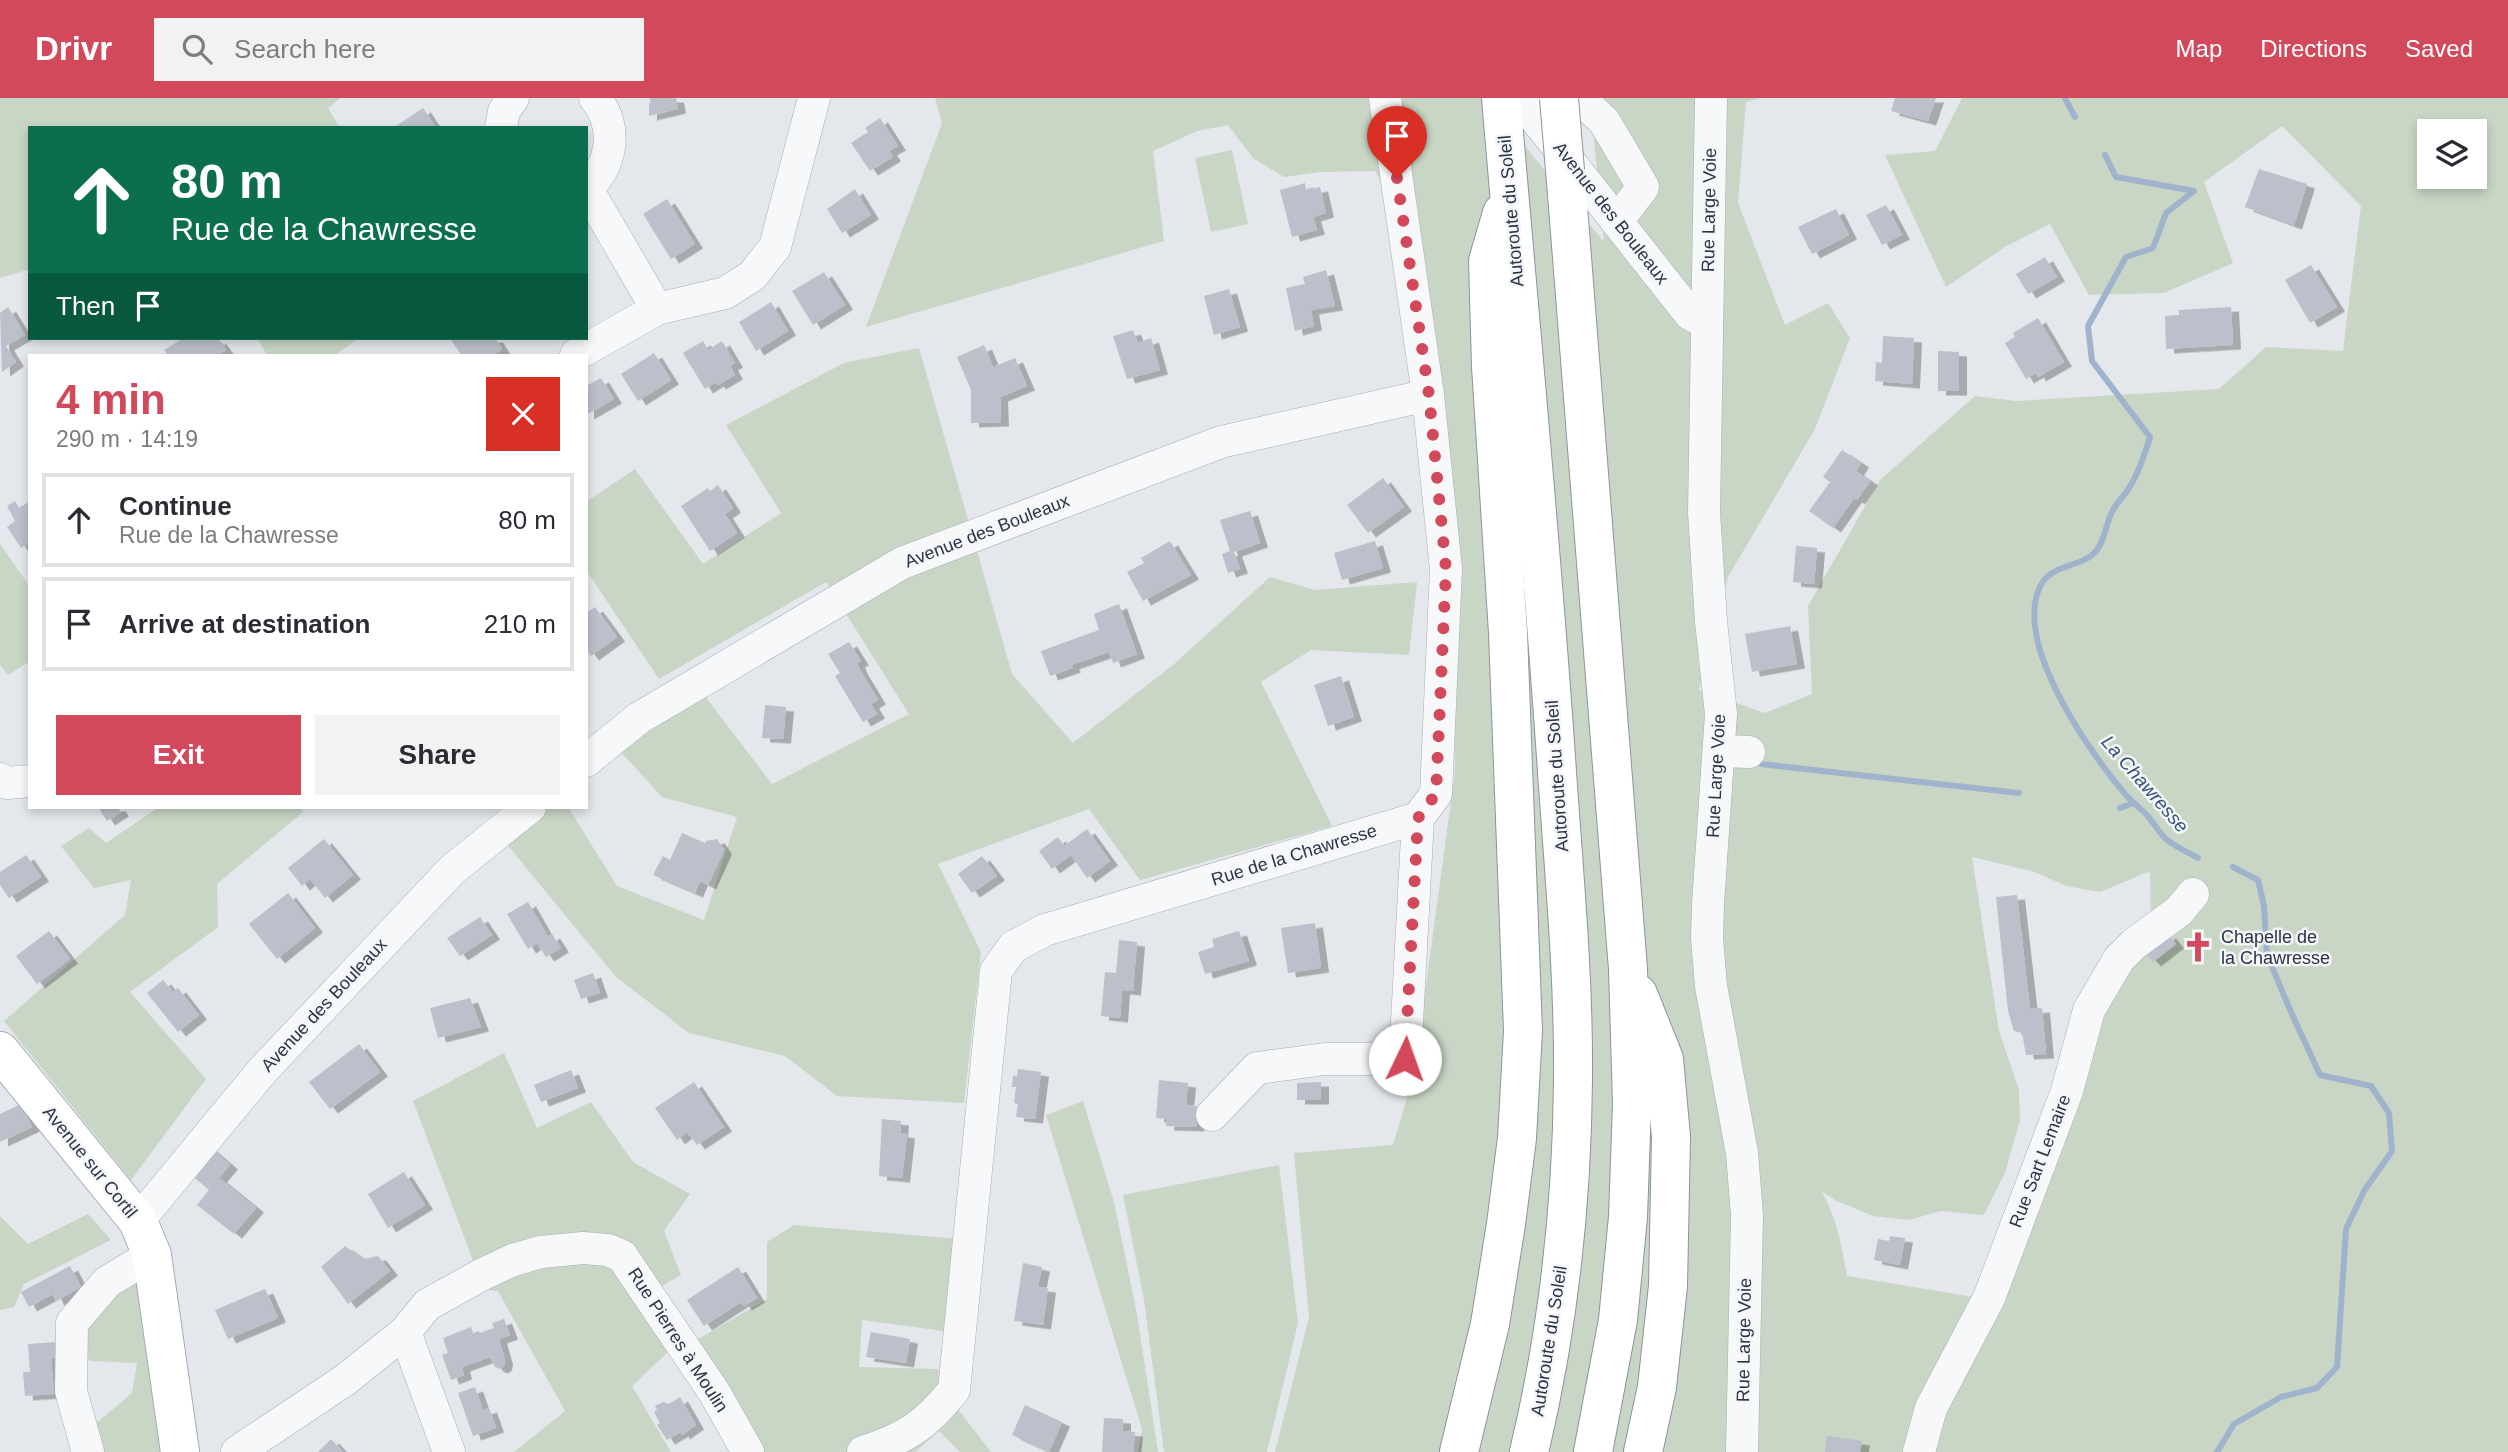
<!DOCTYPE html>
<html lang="en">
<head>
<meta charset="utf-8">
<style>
  :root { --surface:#fff; --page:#f2f2f3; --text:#2b2b33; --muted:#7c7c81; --line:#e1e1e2; --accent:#d1495b }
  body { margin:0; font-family:Arial,sans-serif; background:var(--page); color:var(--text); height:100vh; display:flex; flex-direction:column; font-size:26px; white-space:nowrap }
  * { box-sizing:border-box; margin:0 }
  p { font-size:23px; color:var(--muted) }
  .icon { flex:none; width:38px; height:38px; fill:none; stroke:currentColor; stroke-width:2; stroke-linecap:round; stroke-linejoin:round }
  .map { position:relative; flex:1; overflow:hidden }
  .side { position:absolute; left:28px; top:256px; width:560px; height:455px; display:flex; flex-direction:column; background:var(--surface); border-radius:0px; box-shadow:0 4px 10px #0003 }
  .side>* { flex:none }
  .guide { position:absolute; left:28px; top:28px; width:560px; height:214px; border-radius:0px; box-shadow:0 4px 10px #0003; background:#0b6e4f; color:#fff; overflow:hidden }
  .controls { position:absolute; left:2417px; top:21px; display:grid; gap:14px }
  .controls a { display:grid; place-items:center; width:70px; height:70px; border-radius:0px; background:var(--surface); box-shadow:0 4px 10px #0003; font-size:35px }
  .pin { position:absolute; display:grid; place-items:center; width:60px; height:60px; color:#fff; margin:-72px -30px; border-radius:50% 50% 50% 0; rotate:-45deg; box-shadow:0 0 7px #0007 }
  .pin .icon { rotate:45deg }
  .me { position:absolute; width:77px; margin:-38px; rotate:3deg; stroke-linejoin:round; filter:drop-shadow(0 0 5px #0008) }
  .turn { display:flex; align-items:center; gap:24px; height:147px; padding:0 28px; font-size:32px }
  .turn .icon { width:91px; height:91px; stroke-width:2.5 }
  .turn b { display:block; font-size:49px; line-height:60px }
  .then { display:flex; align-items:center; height:66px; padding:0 28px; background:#0003; gap:14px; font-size:26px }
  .round { display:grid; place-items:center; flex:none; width:74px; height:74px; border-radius:0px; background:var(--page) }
  .overview { display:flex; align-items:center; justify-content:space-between; height:119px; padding:0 28px }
  h1 { font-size:42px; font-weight:700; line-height:52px; color:var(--accent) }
  .button { display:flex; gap:14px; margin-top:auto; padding:14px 28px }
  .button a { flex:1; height:80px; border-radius:0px; background:var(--accent); color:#fff; font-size:28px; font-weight:700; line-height:80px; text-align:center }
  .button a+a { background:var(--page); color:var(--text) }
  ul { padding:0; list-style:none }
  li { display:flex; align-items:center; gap:21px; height:94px; margin:0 14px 10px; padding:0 14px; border:4px solid var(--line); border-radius:0px }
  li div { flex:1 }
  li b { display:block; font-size:26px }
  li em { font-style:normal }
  header { display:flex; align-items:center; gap:42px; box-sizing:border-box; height:98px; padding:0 35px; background:var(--accent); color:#fff }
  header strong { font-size:33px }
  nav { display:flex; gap:38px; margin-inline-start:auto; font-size:24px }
  .search { width:490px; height:63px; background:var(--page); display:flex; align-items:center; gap:18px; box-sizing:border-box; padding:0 24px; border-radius:0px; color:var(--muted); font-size:26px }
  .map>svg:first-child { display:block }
  .green { fill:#c9d6c5; fill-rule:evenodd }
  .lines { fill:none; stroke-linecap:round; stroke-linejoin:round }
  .stream { stroke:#9fb4cc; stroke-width:6 }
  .building { fill:#bbc0ca; filter:url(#shadow) }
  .minor-casing { stroke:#a9aeb7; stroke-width:33 }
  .major-casing { stroke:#a3abb8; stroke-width:40 }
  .highway-casing { stroke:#8b94a3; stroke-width:40 }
  .minor { stroke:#f7f8fa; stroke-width:32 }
  .major { stroke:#fff; stroke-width:38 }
  .highway { stroke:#fff; stroke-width:38 }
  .highway-bridge-casing { stroke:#8b94a3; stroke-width:40; stroke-linecap:butt }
  .highway-bridge { stroke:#fff; stroke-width:38 }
  .route { stroke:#d1495b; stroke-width:12; stroke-dasharray:0 21.6 }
  .labels { text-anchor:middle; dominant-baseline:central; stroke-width:5; stroke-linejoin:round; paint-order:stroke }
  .street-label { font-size:18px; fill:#2b3445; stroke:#f4f6f9 }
  .poi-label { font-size:18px; fill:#2b3445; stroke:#f4f6f9; text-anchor:start }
  .water-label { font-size:19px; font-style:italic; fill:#34527a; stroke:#f4f6f9 }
</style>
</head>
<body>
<header>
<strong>Drivr</strong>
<div class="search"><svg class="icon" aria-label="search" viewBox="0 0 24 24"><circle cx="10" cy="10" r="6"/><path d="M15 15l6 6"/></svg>Search here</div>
<nav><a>Map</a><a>Directions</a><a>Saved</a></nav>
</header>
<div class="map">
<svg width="2508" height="1354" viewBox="0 0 2508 1354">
  <defs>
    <filter id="shadow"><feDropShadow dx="8" dy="4.5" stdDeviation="0" flood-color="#0004"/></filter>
  </defs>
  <rect width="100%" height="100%" fill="#e4e7ec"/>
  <g class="green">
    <polygon points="0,0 341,0 328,10 340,30 30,30 30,171 0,180"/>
    <path d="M935 0H1485L1604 144 1590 0H1761L1746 4 1738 105 1785 227 1828 205 1850 240 1815 331 1728 479 1699 592 1765 615 1812 596 1808 508 1880 382 1975 298 2016 303 2219 291 2266 249 2343 253 2361 108 2282 28 2204 84 2233 165 2164 195 2089 197 2050 126 2005 149 1946 189 1885 57 1935 53 1962 0H2508V1354H1924L2085 942 2151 823 2150 773 2100 794 2066 788 2035 774 1972 759 1999 933 2019 992 2020 1022 2005 1075 1984 1117 1941 1113 1909 1122 1873 1118 1837 1103 1822 1094C1837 1121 1842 1148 1847 1178L1979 1200 1913 1354H1749L1736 1070 1734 1354H1275L1309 1219 1294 1055 1393 1047 1414 976 1455 674 1453 461 1421 152 1375 73 1320 74 1284 79 1253 60 1228 27 1197 33 1153 53 1164 143 866 229 942 25ZM2429 33H2474V79H2429Z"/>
    <polygon points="1232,52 1248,126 1211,134 1195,60"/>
    <polygon points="257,240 359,240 335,257 267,257"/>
    <polygon points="919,250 1012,576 1073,645 1173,567 1270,479 1315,492 1417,484 1409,557 1311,552 1261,584 1332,728 1140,782 1089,711 938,766 981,854 964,1005 837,998 785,958 689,935 616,879 505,744 548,709 568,709 617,788 704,822 737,719 662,699 620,653 704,597 772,686 909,616 826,484 659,581 586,472 586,404 635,371 703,466 781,415 726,327 844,265"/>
    <polygon points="0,446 30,489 30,563 8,577 0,567"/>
    <polygon points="159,709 299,709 303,714 217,786 218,829 130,894 206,981 131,1082 4,923 125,817 131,782 94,790 61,748 89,730 106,745"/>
    <polygon points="504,955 537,1030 591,1004 633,1064 690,1096 664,1133 681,1177 638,1202 670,1252 632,1288 671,1354 514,1354 565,1313 498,1193 484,1192 413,1003"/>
    <polygon points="1083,1003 1114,1104 1137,1216 1158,1354 1138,1354 1142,1331 1046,1017"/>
    <polygon points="1279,1067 1298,1225 1267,1354 1164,1354 1144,1202 1123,1097"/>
    <polygon points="88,1116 111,1142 24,1186 14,1209 0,1212 0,1118 28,1146"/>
    <polygon points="794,1127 959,1141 951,1234 862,1222 859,1269 938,1271 940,1288 991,1354 960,1354 939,1333 915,1354 759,1354 695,1243 767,1201 767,1144"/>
    <polygon points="133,1178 144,1193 167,1354 102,1354 93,1328 132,1295 137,1265 90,1263 80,1253 77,1225"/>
  </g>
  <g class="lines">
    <g class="stream">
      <polyline points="2065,0 2075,19"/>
      <path d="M2105 57 2116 79 2194 93 2166 115 2153 150 2126 159 2088 228 2092 263 2150 339C2144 358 2138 377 2127 393 2122 400 2115 407 2112 414 2105 428 2104 448 2092 457 2078 469 2053 467 2042 485 2009 541 2091 657 2127 698 2133 705 2140 710 2146 716 2153 724 2159 734 2166 741 2175 749 2188 754 2198 760"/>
      <polyline points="1761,666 2019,695"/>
      <polyline points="2120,710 2134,705"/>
      <polyline points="2217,1354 2234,1326 2281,1299 2317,1290 2337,1269 2346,1131 2364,1093 2392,1053 2389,1015 2371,988 2320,977 2291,914 2267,857 2264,808 2258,782 2233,769"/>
    </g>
  </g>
  <g class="building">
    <polygon points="649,0 676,0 678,11 649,18 649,6 651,3"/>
    <polygon points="1895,0 1936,0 1928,23 1891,13"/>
    <polygon points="423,10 436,30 393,30"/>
    <polygon points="880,20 898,48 889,53 893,59 870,73 851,45 868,34 865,30"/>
    <polygon points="2259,71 2307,86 2294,127 2245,109"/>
    <polygon points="1305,85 1306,92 1320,89 1326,115 1313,119 1317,132 1292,139 1280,92"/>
    <polygon points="855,91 871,117 842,135 827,111"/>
    <polygon points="667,101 695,146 671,161 643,116"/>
    <polygon points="1886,107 1902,137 1882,147 1866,117"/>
    <polygon points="1836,111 1849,137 1812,156 1798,129"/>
    <polygon points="2045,159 2057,179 2028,196 2016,176"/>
    <polygon points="2311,167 2337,209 2310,225 2285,182"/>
    <polygon points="1326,172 1335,208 1311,212 1314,228 1295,233 1286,190 1305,186 1303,179"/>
    <polygon points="824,174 845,207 813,227 792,193"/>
    <polygon points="1229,191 1240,229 1214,237 1204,198"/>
    <polygon points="771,204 788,233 756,253 739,224"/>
    <polygon points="8,209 25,237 6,248 16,264 2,274 0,215"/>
    <polygon points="2231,209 2233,247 2166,251 2165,218 2179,217 2179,212"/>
    <polygon points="2038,220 2064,264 2038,279 2036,275 2026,281 2005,245 2015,239 2013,235"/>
    <polygon points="1133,232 1138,245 1151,240 1160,272 1127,281 1113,238"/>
    <polygon points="1883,238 1914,240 1912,286 1875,283 1876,264 1882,265"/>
    <polygon points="184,240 214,240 216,243 218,241 226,252 218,257 168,257 164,252"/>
    <polygon points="450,240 495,240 502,251 493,257 461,257"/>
    <polygon points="703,243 708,252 722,243 735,265 730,268 735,277 718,287 716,284 705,291 683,255"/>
    <polygon points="984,247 993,269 1015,260 1027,288 1000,299 1001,324 971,325 971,292 957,259"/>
    <polygon points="1938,253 1959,254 1959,293 1938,293"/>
    <polygon points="654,255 671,282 638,303 621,276"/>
    <polygon points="601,280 614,301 586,317 586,288"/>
    <polygon points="1842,352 1861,365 1856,373 1870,383 1857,402 1854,400 1833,430 1809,413 1830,384 1823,379"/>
    <polygon points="1383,380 1404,409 1368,435 1347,407"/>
    <polygon points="718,387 733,410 725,416 737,435 710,453 681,408 708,390 710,393"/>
    <polygon points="15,403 19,410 30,403 30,444 21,450 7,429 15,423 7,408"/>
    <polygon points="1250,413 1260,445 1234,454 1240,471 1228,475 1222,456 1230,453 1220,422"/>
    <polygon points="1170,443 1191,477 1143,503 1127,474 1144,465 1141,460"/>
    <polygon points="1375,443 1383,470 1342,482 1334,455"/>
    <polygon points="1796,448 1817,450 1814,486 1793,484"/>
    <polygon points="1119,506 1137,556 1113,565 1109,554 1071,567 1073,570 1050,578 1041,553 1099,532 1094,516"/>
    <polygon points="595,509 617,539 591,558 586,551 586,515"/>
    <polygon points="1790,528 1797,566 1752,574 1745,536"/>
    <polygon points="849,544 861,563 857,565 860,572 878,602 871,606 877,616 863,624 835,578 840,575 828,556"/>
    <polygon points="1341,578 1354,619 1328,628 1314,587"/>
    <polygon points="765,607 786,609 783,641 762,640"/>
    <polygon points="98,709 118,709 121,714 107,723"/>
    <polygon points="1087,731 1110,763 1087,780 1071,757 1052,771 1039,753 1058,739 1064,748"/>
    <polygon points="682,735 705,745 706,743 717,741 724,752 708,787 700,783 695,795 653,777 663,758 670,762"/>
    <polygon points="324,741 353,777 325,800 310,781 302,788 288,770"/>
    <polygon points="26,757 41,779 9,800 0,787 0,774"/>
    <polygon points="982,758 997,778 972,795 958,776"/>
    <polygon points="288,795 315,830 277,861 249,826"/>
    <polygon points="2017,797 2030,911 2042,910 2046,956 2026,957 2022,935 2014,933 2008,913 1996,799"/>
    <polygon points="528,804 548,839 552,836 561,850 546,859 537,845 528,851 507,816"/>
    <polygon points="480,819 492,837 460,858 447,840"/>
    <polygon points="1315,825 1321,870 1288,875 1281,830"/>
    <polygon points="49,833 70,861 37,886 16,858"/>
    <polygon points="1239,833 1249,863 1205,876 1198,854 1214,849 1212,841"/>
    <polygon points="2168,836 2176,846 2153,864 2145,855"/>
    <polygon points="1119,842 1137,844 1133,893 1122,892 1120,920 1101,918 1105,874 1116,875"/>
    <polygon points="593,875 600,895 581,901 574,882"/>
    <polygon points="163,882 173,894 178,890 199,917 178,934 147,895"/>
    <polygon points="470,900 481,929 438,940 430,910"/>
    <polygon points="359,946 380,974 330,1011 309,984"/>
    <polygon points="1018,971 1041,974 1035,1021 1016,1019 1018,1006 1014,1005 1016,989 1012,989 1013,978 1017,978"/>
    <polygon points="571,972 578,990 541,1004 534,987"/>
    <polygon points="1159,982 1188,985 1186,1007 1197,1008 1196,1029 1166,1028 1167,1021 1156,1020"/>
    <polygon points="694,984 724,1029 697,1047 687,1034 677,1042 655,1010"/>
    <polygon points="1321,984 1321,1002 1297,1002 1297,985"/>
    <polygon points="21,1006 32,1029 0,1044 0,1016"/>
    <polygon points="882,1021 901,1023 900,1035 907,1036 902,1080 879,1078"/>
    <polygon points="209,1049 230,1067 219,1080 256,1110 234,1136 197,1107 209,1092 188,1074"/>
    <polygon points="404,1074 425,1107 388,1130 368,1096"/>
    <polygon points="1890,1138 1905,1140 1900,1167 1874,1162 1878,1141 1889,1143"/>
    <polygon points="345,1148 364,1161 378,1158 390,1173 348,1206 321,1169"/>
    <polygon points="1023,1165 1042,1169 1038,1189 1048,1190 1043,1227 1014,1223"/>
    <polygon points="70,1168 81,1189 56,1203 53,1196 29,1209 21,1194"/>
    <polygon points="738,1169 757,1200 744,1208 741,1204 704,1228 687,1202"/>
    <polygon points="265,1191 278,1220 228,1241 215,1212"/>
    <polygon points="504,1221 510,1237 499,1241 505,1262 504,1268 500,1271 495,1269 490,1259 462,1269 464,1277 451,1282 442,1257 448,1255 443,1240 471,1229 474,1237 494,1230 492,1225"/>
    <polygon points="871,1234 910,1241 906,1265 866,1259"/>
    <polygon points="57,1244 58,1259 51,1260 54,1296 25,1298 23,1274 30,1274 28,1246"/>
    <polygon points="475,1289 483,1312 489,1310 496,1330 473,1338 458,1295"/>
    <polygon points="680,1299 696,1327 682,1337 681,1334 667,1342 657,1327 660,1325 654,1314 657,1312 655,1308 663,1304 669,1306"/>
    <polygon points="1025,1307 1062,1324 1049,1354 1012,1337"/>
    <polygon points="1104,1320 1123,1321 1123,1333 1135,1334 1133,1354 1102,1354"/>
    <polygon points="1827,1338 1862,1343 1860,1354 1825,1354"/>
    <polygon points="331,1341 343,1354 318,1354"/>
  </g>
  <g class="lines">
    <g class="minor-casing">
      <g id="minor">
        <polyline points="1519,0 1690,216 1707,225"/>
        <polyline points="1579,0 1604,23 1643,89 1618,122"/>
        <polyline points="1711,0 1704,414 1711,523 1721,616 1708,806 1707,840 1711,888 1742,1055 1747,1117 1742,1354"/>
        <polyline points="501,30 504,13 513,0"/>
        <path d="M586 91C613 67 618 28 595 0"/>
        <polyline points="587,91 657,211"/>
        <polyline points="576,257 657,211 725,195 752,178 775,149 814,0"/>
        <polyline points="1720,653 1749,654"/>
        <polyline points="586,663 639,620 902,465 1221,344 1428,297"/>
        <polyline points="0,681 7,685 30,683"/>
        <polyline points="1212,1017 1257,970 1325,961 1405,961 1418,720"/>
        <polyline points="138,1123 263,972 452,772 530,709"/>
        <polyline points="405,1234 449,1354"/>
        <polyline points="88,1354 71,1293 72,1225 107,1184 152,1157"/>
        <polyline points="237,1354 345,1282 405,1234 427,1207 481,1177 513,1162 541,1154 583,1150 608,1152 622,1158 714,1294 748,1354"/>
        <path d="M863 1354C906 1340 925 1328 954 1292L996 873 1013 849 1045 832 1418 720 1436 696 1446 471 1428 297 1385 0"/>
        <polyline points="1919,1354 1931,1310 1989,1200 2067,993 2089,912 2119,861 2134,846 2179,813 2193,796"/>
      </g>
    </g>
    <g class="major-casing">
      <polyline id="major" points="0,953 138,1123 152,1157 180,1354"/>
    </g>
    <g class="highway-casing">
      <g id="highway">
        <path d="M1501 0C1520 225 1542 449 1557 674 1564 776 1574 879 1573 982 1572 1106 1558 1233 1529 1354"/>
        <polyline points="1567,96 1628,871 1632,1006 1628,1119 1618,1222 1593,1354"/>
        <polyline points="1638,896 1664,961 1671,1039 1668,1188 1657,1289 1643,1354"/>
        <polyline points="1459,1354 1490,1226 1506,1126 1517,1040 1523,933 1508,535 1491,268 1488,163 1502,115"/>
      </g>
    </g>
    <use href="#minor" class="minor"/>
    <use href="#major" class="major"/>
    <use href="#highway" class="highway"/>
    <g class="highway-bridge-casing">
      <polyline id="highway-bridge" points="1559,0 1567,96"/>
    </g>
    <use href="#highway-bridge" class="highway-bridge"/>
  </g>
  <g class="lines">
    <polyline class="route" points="1397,80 1429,297 1446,471 1436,696 1418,720 1405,961"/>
  </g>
  <defs>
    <g id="church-bare" transform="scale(2.415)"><path d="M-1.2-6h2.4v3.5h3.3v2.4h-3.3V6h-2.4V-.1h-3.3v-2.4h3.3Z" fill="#d1495b" stroke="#f4f6f9" stroke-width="2.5" paint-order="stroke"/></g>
  </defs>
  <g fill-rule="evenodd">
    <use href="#church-bare" x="2198" y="849"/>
  </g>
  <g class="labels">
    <g class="street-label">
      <text transform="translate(1709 112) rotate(-89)">Rue Large Voie</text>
      <text transform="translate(1511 113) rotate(-95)">Autoroute du Soleil</text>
      <text transform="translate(1611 115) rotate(52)">Avenue des Bouleaux</text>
      <text transform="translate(987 433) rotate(-21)">Avenue des Bouleaux</text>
      <text transform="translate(1557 678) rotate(-94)">Autoroute du Soleil</text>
      <text transform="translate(1716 678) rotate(-87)">Rue Large Voie</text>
      <text transform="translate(1294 757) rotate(-17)">Rue de la Chawresse</text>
      <text transform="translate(324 907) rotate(-47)">Avenue des Bouleaux</text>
      <text transform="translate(2040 1063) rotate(-69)">Rue Sart Lemaire</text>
      <text transform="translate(90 1064) rotate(51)">Avenue sur Cortil</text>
      <text transform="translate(678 1242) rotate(57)">Rue Pierres à Moulin</text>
      <text transform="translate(1744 1242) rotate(-89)">Rue Large Voie</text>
      <text transform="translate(1549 1243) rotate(-81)">Autoroute du Soleil</text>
    </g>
    <g class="poi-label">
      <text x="2221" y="839">Chapelle de<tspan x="2221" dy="21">la Chawresse</tspan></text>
    </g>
    <g class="water-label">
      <text transform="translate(2145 686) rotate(49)">La Chawresse</text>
    </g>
  </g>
</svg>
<div class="controls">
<a><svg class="icon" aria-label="layers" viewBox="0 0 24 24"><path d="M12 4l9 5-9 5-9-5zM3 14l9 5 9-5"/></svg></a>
</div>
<div class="pin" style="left:1397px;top:80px;background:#d93025"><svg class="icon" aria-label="arrive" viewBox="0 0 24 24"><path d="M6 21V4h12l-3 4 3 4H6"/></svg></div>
<svg class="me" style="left:1405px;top:961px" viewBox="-20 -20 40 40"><circle r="19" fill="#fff"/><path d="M0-13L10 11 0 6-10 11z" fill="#d1495b"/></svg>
<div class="guide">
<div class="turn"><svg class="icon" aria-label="ahead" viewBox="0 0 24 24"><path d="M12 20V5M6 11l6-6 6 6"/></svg><div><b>80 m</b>Rue de la Chawresse</div></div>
<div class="then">Then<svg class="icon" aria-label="arrive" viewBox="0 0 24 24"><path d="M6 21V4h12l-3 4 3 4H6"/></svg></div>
</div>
<section class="side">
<div class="overview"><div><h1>4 min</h1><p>290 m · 14:19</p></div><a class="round" style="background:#d93025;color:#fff"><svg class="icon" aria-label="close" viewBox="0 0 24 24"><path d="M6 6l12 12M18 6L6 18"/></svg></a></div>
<ul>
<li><svg class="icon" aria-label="ahead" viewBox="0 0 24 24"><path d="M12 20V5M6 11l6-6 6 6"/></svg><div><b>Continue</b><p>Rue de la Chawresse</p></div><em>80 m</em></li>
<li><svg class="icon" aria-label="arrive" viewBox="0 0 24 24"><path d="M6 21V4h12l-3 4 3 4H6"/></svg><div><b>Arrive at destination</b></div><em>210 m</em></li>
</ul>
<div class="button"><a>Exit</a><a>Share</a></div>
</section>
</div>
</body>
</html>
